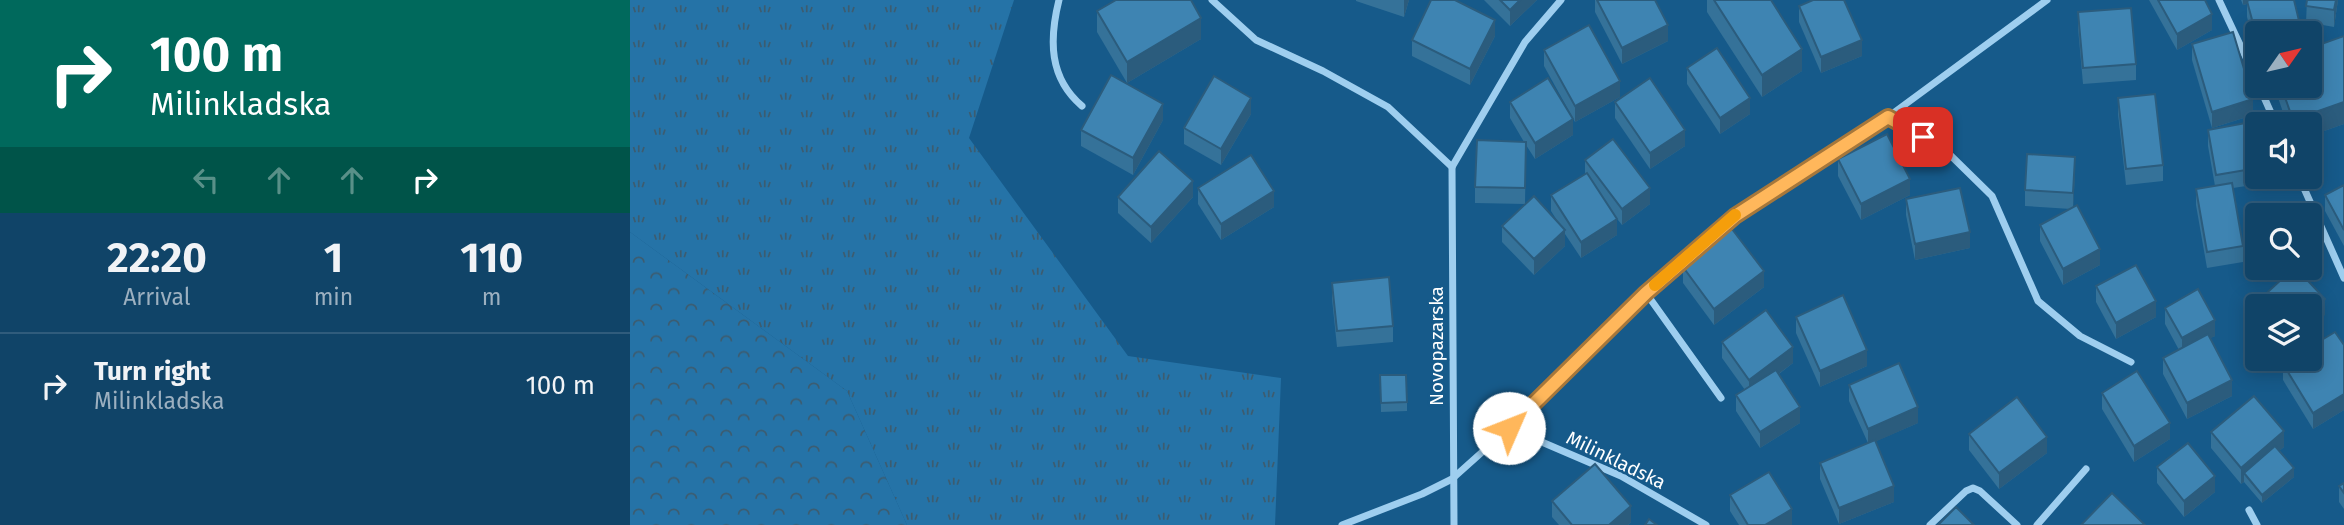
<!DOCTYPE html>
<html lang="en">
<head>
<meta charset="utf-8">
<style>
  :root { --surface:#104468; --page:#194b6e; --text:#f1f3f6; --muted:#9cb0c0; --line:#305c7c }
  body { margin:0; font-family:"Fira Sans",sans-serif; background:var(--page); color:var(--text); height:100vh; display:flex; flex-direction:column; font-size:26px; white-space:nowrap }
  * { box-sizing:border-box; margin:0 }
  p { font-size:23px; color:var(--muted) }
  .icon { flex:none; width:38px; height:38px; fill:none; stroke:currentColor; stroke-width:2; stroke-linecap:round; stroke-linejoin:round }
  .map { position:relative; flex:1; overflow:hidden }
  .drawer { display:flex; flex-direction:column; background:var(--surface); width:630px }
  .drawer>* { flex:none }
  .top-card { background:#00695c; color:#fff; overflow:hidden }
  .needle { width:46px; rotate:56deg }
  .buttons { position:absolute; left:1615px; top:21px; display:grid; gap:14px }
  .buttons a { display:grid; place-items:center; width:77px; height:77px; border-radius:7px; background:var(--surface); box-shadow:0 4px 18px #0003,0 0 0 2px var(--line); font-size:35px }
  .pin { position:absolute; display:grid; place-items:center; width:60px; height:60px; color:#fff; margin:-30px; border-radius:14px; box-shadow:0 4px 10px #0006 }
  .me { position:absolute; width:77px; margin:-38px; rotate:46deg; stroke-linejoin:round; filter:drop-shadow(0 0 5px #0008) }
  .turn { display:flex; align-items:center; gap:24px; height:147px; padding:0 35px; font-size:32px }
  .turn .icon { width:91px; height:91px; stroke-width:2.5 }
  .turn b { display:block; font-size:49px; line-height:60px }
  .lanes { display:flex; align-items:center; height:66px; padding:0 35px; background:#0003; justify-content:center; gap:35px; direction:ltr }
  .lanes .off { opacity:.35 }
  .eta { display:flex; justify-content:space-evenly; align-items:center; height:119px; text-align:center }
  .eta b { font-size:42px; font-weight:700; line-height:49px }
  ul { padding:0; list-style:none }
  li { display:flex; align-items:center; gap:21px; height:105px; padding:0 35px; border-top:2px solid var(--line) }
  li div { flex:1 }
  li b { display:block; font-size:26px }
  li em { font-style:normal }
  main { display:flex; flex:1; min-height:0 }
  .map>svg:first-child { display:block }
  .grass { fill:url(#grass-tufts) }
  .forest { fill:url(#forest-crowns) }
  .lines { fill:none; stroke-linecap:round; stroke-linejoin:round }
  .street { stroke:#9eceef; stroke-width:7 }
  .wall { fill:#357299 }
  .shaded-wall { fill:#2b5c7d }
  .building { fill:#3e84b2; stroke:#2b5c7d; stroke-width:2 }
  .route-casing { stroke:#a6773b; stroke-width:18 }
  .route { stroke:#ffb75b; stroke-width:12 }
  .slow { stroke:#f59e0b; stroke-width:12 }
  .labels { text-anchor:middle; dominant-baseline:central; stroke-width:5; stroke-linejoin:round; paint-order:stroke }
  .street-label { font-size:19px; fill:#fff; stroke:#165a8a }
</style>
</head>
<body>
<main>
<section class="drawer">
<div class="top-card">
<div class="turn"><svg class="icon" aria-label="right" viewBox="0 0 24 24"><path d="M7 20v-9h11M14 6l5 5-5 5"/></svg><div><b>100 m</b>Milinkladska</div></div>
<div class="lanes"><svg class="icon off" aria-label="left" viewBox="0 0 24 24"><path d="M17 20v-9H6M10 6l-5 5 5 5"/></svg><svg class="icon off" aria-label="ahead" viewBox="0 0 24 24"><path d="M12 20V5M6 11l6-6 6 6"/></svg><svg class="icon off" aria-label="ahead" viewBox="0 0 24 24"><path d="M12 20V5M6 11l6-6 6 6"/></svg><svg class="icon" aria-label="right" viewBox="0 0 24 24"><path d="M7 20v-9h11M14 6l5 5-5 5"/></svg></div>
</div>
<div class="eta">
<div><b>22:20</b><p>Arrival</p></div>
<div><b>1</b><p>min</p></div>
<div><b>110</b><p>m</p></div>
</div>
<ul>
<li><svg class="icon" aria-label="right" viewBox="0 0 24 24"><path d="M7 20v-9h11M14 6l5 5-5 5"/></svg><div><b>Turn right</b><p>Milinkladska</p></div><em>100 m</em></li>
</ul>
</section>
<div class="map">
<svg width="1714" height="525" viewBox="0 0 1714 525">
  <defs>
    <pattern id="grass-tufts" width="24" height="20" patternUnits="userSpaceOnUse" patternTransform="scale(1.75)"><rect width="24" height="20" fill="#2573a7"/><path d="M3 7l-1-3M5 7V3M7 7l1-3M15 17l-1-3M17 17v-4M19 17l1-3" fill="none" stroke="#3c5c70"/></pattern>
    <pattern id="forest-crowns" width="20" height="18" patternUnits="userSpaceOnUse" patternTransform="scale(1.75)"><rect width="20" height="18" fill="#2573a7"/><path d="M2 6a3 3 0 1 1 6 0M12 15a3 3 0 1 1 6 0" fill="none" stroke="#3c5c70"/></pattern>
  </defs>
  <rect width="100%" height="100%" fill="#165a8a"/>
  <polygon class="grass" points="0,0 384,0 339,138 498,356 651,378 645,525 277,525 217,391 0,232"/>
  <polygon class="forest" points="0,232 217,391 277,525 0,525"/>
  <g class="lines">
    <g class="street">
      <path d="M429 0C419 40 419 78 452 106"/>
      <polyline points="582,0 626,40 693,71 758,107 822,167"/>
      <polyline points="1589,0 1628,83"/>
      <polyline points="1629,86 1646,124"/>
      <polyline points="1258,117 1311,146 1362,196 1408,301 1450,336 1501,362"/>
      <polyline points="1669,177 1714,278"/>
      <polyline points="1016,293 1091,398"/>
      <polyline points="879,428 991,476 1076,525"/>
      <polyline points="1619,510 1627,525"/>
      <polyline points="712,525 792,494 822,479 879,428 1016,293 1105,216 1258,117 1417,0"/>
      <polyline points="824,525 822,167 895,42 931,0"/>
      <polyline points="1300,525 1336,491 1343,488 1350,491 1387,525"/>
      <polyline points="1407,525 1456,469"/>
    </g>
  </g>
  <g class="wall">
    <polygon points="726,0 779,0 774,17 726,1"/>
    <polygon points="854,0 907,0 880,26"/>
    <polygon points="965,0 1025,0 1038,41 992,64 965,12"/>
    <polygon points="1077,0 1141,0 1172,71 1132,97 1077,12"/>
    <polygon points="1519,0 1575,0 1582,30 1547,50"/>
    <polygon points="1611,0 1664,0 1628,33 1628,58 1617,17 1617,4 1613,5"/>
    <polygon points="1677,0 1708,0 1704,27 1676,22"/>
    <polygon points="1169,6 1232,56 1191,73 1169,22"/>
    <polygon points="467,11 571,39 497,83 467,32"/>
    <polygon points="1448,12 1506,64 1506,80 1453,84 1448,28"/>
    <polygon points="865,36 840,85 782,56 782,40"/>
    <polygon points="1714,36 1714,124 1680,136 1680,124 1657,124 1644,86 1680,86"/>
    <polygon points="1562,44 1623,115 1582,128 1562,60"/>
    <polygon points="914,50 990,97 945,122 914,66"/>
    <polygon points="1057,68 1120,114 1090,134 1057,84"/>
    <polygon points="1488,98 1533,165 1533,181 1496,185 1488,114"/>
    <polygon points="880,102 943,135 905,159 896,145 895,204 845,203 845,187 894,142 880,118"/>
    <polygon points="985,102 1055,146 1020,169 985,118"/>
    <polygon points="621,114 591,165 554,144 554,128"/>
    <polygon points="533,120 503,175 451,146 451,130"/>
    <polygon points="1578,130 1628,157 1628,177 1629,177 1629,184 1603,188 1613,246 1613,262 1577,268 1566,205 1566,189 1585,186 1578,146"/>
    <polygon points="1208,159 1280,195 1231,220 1208,176"/>
    <polygon points="955,160 1020,204 992,225 980,210 987,235 951,258 935,234 935,246 904,275 872,242 872,226 928,222 921,211 921,195 955,174"/>
    <polygon points="1445,173 1443,208 1470,265 1433,285 1410,241 1410,225 1441,209 1395,206 1395,190"/>
    <polygon points="1714,185 1714,246 1695,211 1695,195"/>
    <polygon points="568,188 644,207 591,240 568,204"/>
    <polygon points="488,197 563,197 521,243 488,213"/>
    <polygon points="1276,199 1340,248 1285,260 1276,215"/>
    <polygon points="1053,267 1134,287 1084,325 1053,283"/>
    <polygon points="702,283 763,326 763,342 707,347 702,299"/>
    <polygon points="1466,286 1526,317 1486,339 1466,302"/>
    <polygon points="1535,308 1585,336 1580,338 1602,396 1557,419 1533,374 1533,358 1549,350 1535,324"/>
    <polygon points="1166,317 1237,366 1190,387 1166,333"/>
    <polygon points="1092,342 1163,363 1149,374 1170,423 1130,448 1106,411 1106,395 1115,390 1092,358"/>
    <polygon points="1714,345 1714,410 1683,429 1653,380 1653,364"/>
    <polygon points="750,375 777,402 777,411 751,412"/>
    <polygon points="1219,385 1288,423 1246,441 1264,502 1209,524 1190,479 1190,463 1238,443 1219,401"/>
    <polygon points="1472,393 1540,439 1504,462 1472,409"/>
    <polygon points="1581,432 1654,447 1649,451 1664,477 1632,503 1614,482 1611,484 1581,448"/>
    <polygon points="1339,434 1417,453 1369,489 1339,450"/>
    <polygon points="1527,467 1585,492 1554,517 1527,483"/>
    <polygon points="1714,483 1714,509 1709,502 1709,486"/>
    <polygon points="1100,495 1162,525 1109,525 1100,511"/>
    <polygon points="922,501 1001,522 998,525 929,525 922,517"/>
  </g>
  <g class="shaded-wall">
    <polygon points="774,0 779,0 774,17"/>
    <polygon points="890,0 907,0 880,26 880,10"/>
    <polygon points="1613,0 1633,0 1617,1 1617,4 1613,5"/>
    <polygon points="1706,0 1708,0 1704,27 1704,10"/>
    <polygon points="1582,14 1582,30 1547,50 1547,34"/>
    <polygon points="571,18 571,39 497,83 497,62"/>
    <polygon points="865,20 865,36 840,85 840,69"/>
    <polygon points="1038,25 1038,41 992,64 992,48"/>
    <polygon points="1232,40 1232,56 1191,73 1191,57"/>
    <polygon points="1172,49 1172,71 1132,97 1132,75"/>
    <polygon points="990,81 990,97 945,122 945,106"/>
    <polygon points="621,98 621,114 591,165 591,149"/>
    <polygon points="1120,98 1120,114 1090,134 1090,118"/>
    <polygon points="1623,99 1623,115 1582,128 1582,112"/>
    <polygon points="1714,102 1714,124 1680,136 1680,124 1663,124 1663,120"/>
    <polygon points="533,104 533,120 503,175 503,158"/>
    <polygon points="943,119 943,135 905,159 905,143"/>
    <polygon points="1055,130 1055,146 1020,169 1020,153"/>
    <polygon points="1445,157 1445,173 1443,209 1443,193"/>
    <polygon points="1280,179 1280,195 1231,220 1231,204"/>
    <polygon points="563,181 563,197 521,243 521,227"/>
    <polygon points="1020,188 1020,204 992,225 992,209"/>
    <polygon points="644,191 644,207 591,240 591,224"/>
    <polygon points="987,219 987,235 951,258 951,242"/>
    <polygon points="935,230 935,246 904,275 904,259"/>
    <polygon points="1340,232 1340,248 1285,260 1285,244"/>
    <polygon points="1470,249 1470,265 1433,285 1433,269"/>
    <polygon points="1134,271 1134,287 1084,325 1084,309"/>
    <polygon points="1695,299 1695,315 1680,329 1680,313"/>
    <polygon points="1526,301 1526,317 1486,339 1486,323"/>
    <polygon points="1585,320 1585,336 1552,354 1552,338"/>
    <polygon points="1163,347 1163,363 1119,396 1119,380"/>
    <polygon points="1237,350 1237,366 1190,387 1190,371"/>
    <polygon points="1602,380 1602,396 1557,419 1557,403"/>
    <polygon points="1714,394 1714,410 1683,429 1683,413"/>
    <polygon points="1170,407 1170,423 1130,448 1130,432"/>
    <polygon points="1288,407 1288,423 1238,445 1238,429"/>
    <polygon points="1540,423 1540,439 1504,462 1504,446"/>
    <polygon points="1654,431 1654,447 1618,478 1614,473 1614,482 1611,484 1611,468"/>
    <polygon points="1417,437 1417,453 1369,489 1369,473"/>
    <polygon points="1664,468 1664,477 1632,503 1632,495"/>
    <polygon points="1585,476 1585,492 1554,517 1554,501"/>
    <polygon points="1264,486 1264,502 1209,524 1209,508"/>
    <polygon points="1001,506 1001,522 998,525 979,525"/>
    <polygon points="1162,509 1162,525 1135,525"/>
  </g>
  <g class="building">
    <polygon points="486,0 561,0 571,18 497,62 467,11"/>
    <polygon points="801,0 825,0 865,20 840,69 782,40"/>
    <polygon points="870,0 890,0 880,10"/>
    <polygon points="967,0 1025,0 1038,25 992,48"/>
    <polygon points="1084,0 1141,0 1172,49 1132,75"/>
    <polygon points="1183,0 1214,0 1232,40 1191,57 1169,6"/>
    <polygon points="1528,0 1575,0 1582,14 1547,34"/>
    <polygon points="1619,0 1664,0 1672,33 1628,33 1628,42 1617,1"/>
    <polygon points="1677,0 1706,0 1704,10 1676,6"/>
    <polygon points="1501,8 1506,64 1453,68 1448,12"/>
    <polygon points="959,25 990,81 945,106 914,50"/>
    <polygon points="1603,32 1623,99 1582,112 1562,44"/>
    <polygon points="1714,36 1714,102 1663,120 1651,86 1680,86 1680,48"/>
    <polygon points="1087,48 1120,98 1090,118 1057,68"/>
    <polygon points="481,75 533,104 503,158 451,130"/>
    <polygon points="584,76 621,98 591,149 554,128"/>
    <polygon points="918,78 943,119 905,143 880,102"/>
    <polygon points="1020,78 1055,130 1020,153 985,102"/>
    <polygon points="1525,94 1533,165 1496,169 1488,98"/>
    <polygon points="1621,122 1628,157 1628,168 1586,175 1578,130"/>
    <polygon points="1257,134 1280,179 1231,204 1208,159"/>
    <polygon points="983,139 1020,188 992,209 955,160"/>
    <polygon points="847,140 896,142 895,188 845,187"/>
    <polygon points="529,151 563,181 521,227 488,197"/>
    <polygon points="1397,154 1445,157 1443,193 1395,190"/>
    <polygon points="621,155 644,191 591,224 568,188"/>
    <polygon points="957,173 987,219 951,242 921,195"/>
    <polygon points="1602,183 1613,246 1577,252 1566,189"/>
    <polygon points="1714,185 1714,230 1695,195"/>
    <polygon points="1330,188 1340,232 1285,244 1276,199"/>
    <polygon points="904,196 935,230 904,259 872,226"/>
    <polygon points="1447,205 1470,249 1433,269 1410,225"/>
    <polygon points="1102,229 1134,271 1084,309 1053,267"/>
    <polygon points="1506,265 1526,301 1486,323 1466,286"/>
    <polygon points="1664,268 1666,268 1695,299 1680,313 1680,306 1634,306 1628,301"/>
    <polygon points="759,277 763,326 707,331 702,283"/>
    <polygon points="1568,289 1585,320 1552,338 1535,308"/>
    <polygon points="1213,295 1237,350 1190,371 1166,317"/>
    <polygon points="1136,310 1163,347 1119,380 1092,342"/>
    <polygon points="1705,332 1714,345 1714,394 1683,413 1653,364 1661,359 1680,359 1680,347"/>
    <polygon points="1578,334 1602,380 1557,403 1533,358"/>
    <polygon points="1269,363 1288,407 1238,429 1219,385"/>
    <polygon points="1146,370 1170,407 1130,432 1106,395"/>
    <polygon points="1507,371 1540,423 1504,446 1472,393"/>
    <polygon points="750,375 776,375 777,402 751,403"/>
    <polygon points="1624,396 1654,431 1611,468 1581,432"/>
    <polygon points="1387,397 1417,437 1369,473 1339,434"/>
    <polygon points="1245,440 1264,486 1209,508 1190,463"/>
    <polygon points="1558,443 1585,476 1554,501 1527,467"/>
    <polygon points="1645,446 1664,468 1632,495 1614,473"/>
    <polygon points="965,464 1001,506 979,525 942,525 922,501"/>
    <polygon points="1139,472 1162,509 1135,525 1118,525 1100,495"/>
    <polygon points="1714,483 1714,493 1709,486"/>
    <polygon points="1482,493 1515,525 1451,525"/>
    <polygon points="1326,507 1344,525 1308,525"/>
    <polygon points="1019,519 1027,525 1015,525"/>
  </g>
  <g class="lines">
    <g class="route-casing">
      <polyline id="route" points="879,428 1016,293 1105,216 1258,117 1293,137"/>
    </g>
    <use href="#route" class="route"/>
    <polyline class="slow" points="1025,285 1105,215"/>
  </g>
  <g class="labels">
    <g class="street-label">
      <text transform="translate(806 346) rotate(-90)">Novopazarska</text>
      <text transform="translate(986 460) rotate(26)">Milinkladska</text>
    </g>
  </g>
</svg>
<div class="buttons">
<a><svg class="needle" viewBox="-14 -14 28 28"><path d="M0-13l5 13h-10z" fill="#e53935"/><path d="M0 13l5-13h-10z" fill="#9cb0c0"/></svg></a>
<a><svg class="icon" aria-label="sound" viewBox="0 0 24 24"><path d="M4 9h4l5-4v14l-5-4H4zM17 9q2 3 0 6"/></svg></a>
<a><svg class="icon" aria-label="search" viewBox="0 0 24 24"><circle cx="10" cy="10" r="6"/><path d="M15 15l6 6"/></svg></a>
<a><svg class="icon" aria-label="layers" viewBox="0 0 24 24"><path d="M12 4l9 5-9 5-9-5zM3 14l9 5 9-5"/></svg></a>
</div>
<div class="pin" style="left:1293px;top:137px;background:#d93025"><svg class="icon" aria-label="arrive" viewBox="0 0 24 24"><path d="M6 21V4h12l-3 4 3 4H6"/></svg></div>
<svg class="me" style="left:879px;top:428px" viewBox="-20 -20 40 40"><circle r="19" fill="#fff"/><path d="M0-13L10 11 0 6-10 11z" fill="#ffb75b"/></svg>
</div>
</main>
</body>
</html>
